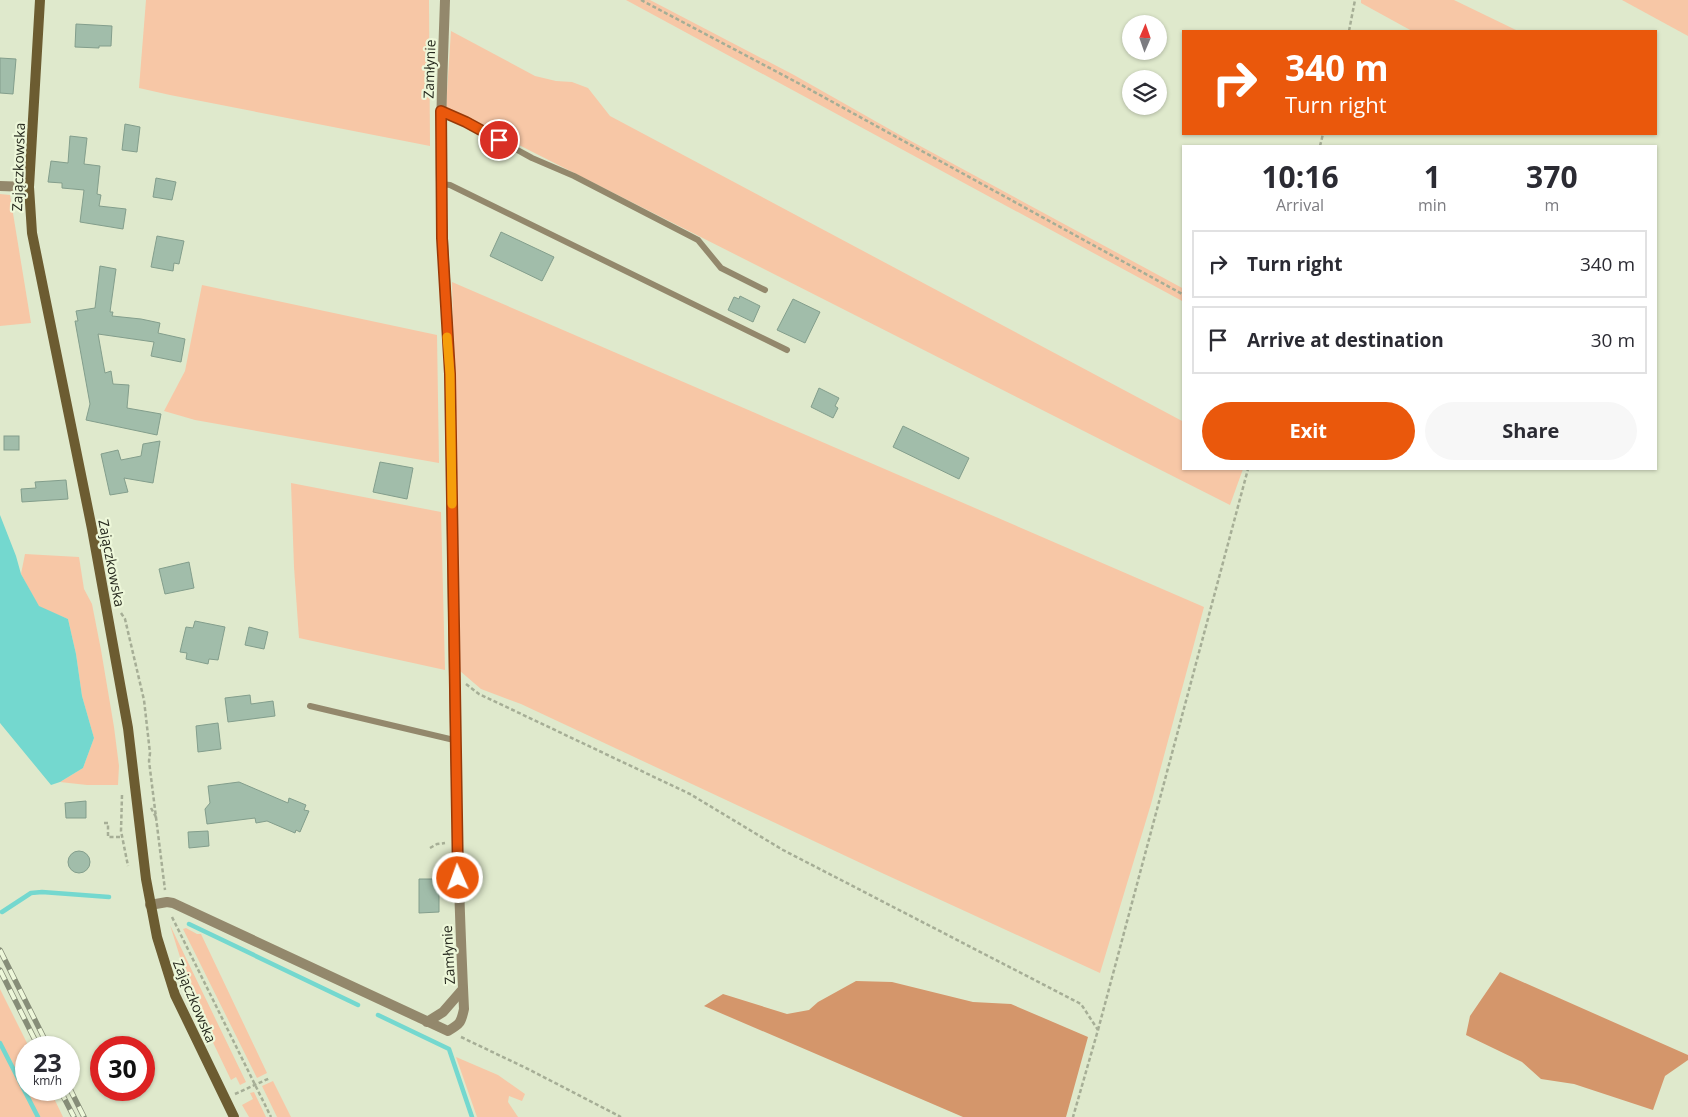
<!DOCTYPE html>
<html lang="en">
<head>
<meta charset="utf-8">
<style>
  :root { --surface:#fff; --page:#f7f7f7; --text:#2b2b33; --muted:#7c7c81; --line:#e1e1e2; --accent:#ea580c }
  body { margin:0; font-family:"Open Sans",sans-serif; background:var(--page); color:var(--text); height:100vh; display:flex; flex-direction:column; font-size:19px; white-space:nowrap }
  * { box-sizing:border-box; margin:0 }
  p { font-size:16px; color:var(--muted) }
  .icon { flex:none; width:28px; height:28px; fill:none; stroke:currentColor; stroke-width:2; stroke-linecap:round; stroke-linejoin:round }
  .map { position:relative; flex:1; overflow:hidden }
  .sheet { position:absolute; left:1182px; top:145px; width:475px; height:325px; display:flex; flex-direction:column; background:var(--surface); border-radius:0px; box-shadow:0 1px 4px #0004 }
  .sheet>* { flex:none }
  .guide { position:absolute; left:1182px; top:30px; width:475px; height:105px; border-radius:0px; box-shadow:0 1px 4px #0004; background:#ea580c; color:#fff; overflow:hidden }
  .needle { width:32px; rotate:2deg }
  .buttons { position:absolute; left:1122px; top:15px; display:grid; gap:10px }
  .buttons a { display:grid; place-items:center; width:45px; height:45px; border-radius:50%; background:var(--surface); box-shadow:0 1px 4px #0004; font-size:25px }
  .speed { position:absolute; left:15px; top:1036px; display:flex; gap:10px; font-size:25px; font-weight:700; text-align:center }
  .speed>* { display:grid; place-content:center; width:65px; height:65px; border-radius:50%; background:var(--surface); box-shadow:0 1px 4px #0004; line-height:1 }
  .speed small { font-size:12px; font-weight:400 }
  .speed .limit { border:8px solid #d22; background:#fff; color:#111 }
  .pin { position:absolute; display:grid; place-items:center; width:42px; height:42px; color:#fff; margin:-21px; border:2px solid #fff; border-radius:50%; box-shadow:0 1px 5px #0007 }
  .me { position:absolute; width:55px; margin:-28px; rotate:358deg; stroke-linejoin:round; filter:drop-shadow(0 0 4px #0008) }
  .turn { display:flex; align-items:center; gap:18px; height:105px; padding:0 20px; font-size:22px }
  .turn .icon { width:65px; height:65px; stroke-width:2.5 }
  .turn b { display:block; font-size:35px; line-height:42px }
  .eta { display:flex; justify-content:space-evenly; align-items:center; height:85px; text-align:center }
  .eta b { font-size:30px; font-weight:700; line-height:35px }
  .action { display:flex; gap:10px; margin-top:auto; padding:10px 20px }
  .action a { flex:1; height:58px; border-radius:30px; background:var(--accent); color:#fff; font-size:20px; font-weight:700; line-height:58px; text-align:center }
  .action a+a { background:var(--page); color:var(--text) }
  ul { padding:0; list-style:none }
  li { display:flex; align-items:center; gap:15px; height:68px; margin:0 10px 8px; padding:0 10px; border:2px solid var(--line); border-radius:0px }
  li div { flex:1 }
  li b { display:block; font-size:19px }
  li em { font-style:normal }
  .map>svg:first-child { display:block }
  .green { fill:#f7c7a6 }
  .forest { fill:#d4966b }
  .water { fill:#74d8cf }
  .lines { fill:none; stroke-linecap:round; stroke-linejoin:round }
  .stream { stroke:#74d8cf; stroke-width:4.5 }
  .building { fill:#a1bdaa; stroke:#839e8c }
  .path { stroke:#a6ae96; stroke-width:2.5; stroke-dasharray:4 2.5; stroke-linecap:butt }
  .lane { stroke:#93886c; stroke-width:6 }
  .street { stroke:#93886c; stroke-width:10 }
  .secondary { stroke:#6c5c31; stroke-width:10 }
  .rail-casing { stroke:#868d78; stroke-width:5.5 }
  .rail { stroke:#edf7d9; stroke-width:4; stroke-dasharray:11; stroke-linecap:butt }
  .route-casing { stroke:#983908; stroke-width:12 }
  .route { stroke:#ea580c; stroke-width:9 }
  .slow { stroke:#f59e0b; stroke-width:9 }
  .labels { text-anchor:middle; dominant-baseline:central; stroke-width:4.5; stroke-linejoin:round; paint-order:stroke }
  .street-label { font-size:14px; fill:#25281d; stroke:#edf7d9 }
</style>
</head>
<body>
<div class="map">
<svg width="1688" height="1117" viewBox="0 0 1688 1117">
  <rect width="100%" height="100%" fill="#dfe9cc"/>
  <g class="green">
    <polygon points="146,0 429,0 430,146 170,95 139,88"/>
    <polygon points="626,0 650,0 794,75 898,134 1184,289 1184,302"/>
    <polygon points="1361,0 1454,0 1516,30 1412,31 1361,3"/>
    <polygon points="1622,0 1688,0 1688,36"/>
    <polygon points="451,31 535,76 556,81 572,82 588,88 610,116 1184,422 1184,469 1243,469 1230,505 446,108"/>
    <polygon points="0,194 10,195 31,323 0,326"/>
    <polygon points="452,282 1204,607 1151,804 1100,973 882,873 521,704 481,689 460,671"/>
    <polygon points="202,285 437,335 439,463 195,420 164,411 185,371"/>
    <polygon points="291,483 441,512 445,670 299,638 294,567"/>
    <polygon points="25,554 79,557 84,589 92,604 101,650 114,727 119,766 118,785 87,785 60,782 83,768 94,738 82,696 76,654 68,619 39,607 21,574"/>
    <polygon points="170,925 246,1082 240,1085 236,1077 231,1080 195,1005"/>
    <polygon points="186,928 197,934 201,934 267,1073 257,1078 183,929"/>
    <polygon points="0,989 29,1047 26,1048 26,1090 50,1090 63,1117 0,1117"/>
    <polygon points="456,1057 498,1075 525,1094 522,1101 509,1096 508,1102 518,1117 477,1117"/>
    <polygon points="273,1081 291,1117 277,1117 262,1086"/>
    <polygon points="254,1092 266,1117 249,1117 242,1105 253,1099 250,1093"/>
  </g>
  <g class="forest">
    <polygon points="1500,972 1688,1055 1688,1060 1665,1076 1653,1110 1574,1084 1541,1079 1522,1062 1466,1035 1470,1016"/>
    <polygon points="856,981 892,982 973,1002 1011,1004 1088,1037 1066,1117 963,1117 704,1006 723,994 787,1014 809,1010 818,1002"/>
  </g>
  <polygon class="water" points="0,515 16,556 21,574 39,606 68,619 76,654 82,696 94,738 83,768 60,782 51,785 0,723"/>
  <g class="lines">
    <g class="stream">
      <polyline points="2,912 31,893 42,892 109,897"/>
      <polyline points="189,924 358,1005"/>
      <polyline points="378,1015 449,1049 472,1117"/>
      <polyline points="0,1043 38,1117"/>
    </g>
  </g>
  <g class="building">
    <polygon points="76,24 112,26 111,46 99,46 99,48 75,47"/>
    <polygon points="0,58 16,59 13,94 0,93"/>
    <polygon points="125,124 140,127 137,152 122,150"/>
    <polygon points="70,136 87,138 84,164 100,166 97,194 101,195 99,206 126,209 123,229 80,222 84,190 62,188 62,183 48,182 51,161 68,163"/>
    <polygon points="156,178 176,182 172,200 153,197"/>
    <polygon points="501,232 554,257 542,281 490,256"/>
    <polygon points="157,236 184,241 179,264 174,263 173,271 151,267"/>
    <polygon points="100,266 116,269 110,312 113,312 112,316 141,319 160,323 158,333 185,339 181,362 151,356 154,342 98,334 105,373 111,371 113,384 129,385 127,408 161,414 157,435 86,420 90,404 75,321 78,321 76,311 95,308"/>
    <polygon points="740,296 760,306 753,322 728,310 734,297 739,299"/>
    <polygon points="793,299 820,312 805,343 777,330"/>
    <polygon points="819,388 839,398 835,406 838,408 833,418 811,407"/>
    <polygon points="903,426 969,458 959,479 893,447"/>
    <rect x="4" y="436" width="15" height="14"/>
    <polygon points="160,441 153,483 124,478 128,492 110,495 101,454 118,450 121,460 141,456 143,444"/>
    <polygon points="380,462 413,468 407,499 373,492"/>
    <polygon points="66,480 68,499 22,502 21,489 36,488 35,482"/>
    <polygon points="189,562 194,588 165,594 159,569"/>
    <polygon points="195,621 225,627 218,660 209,659 208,664 186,659 187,653 180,652 186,627 193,628"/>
    <polygon points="249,627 268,632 264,649 245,645"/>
    <polygon points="250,695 251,704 273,701 275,716 228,722 225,698"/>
    <polygon points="218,723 221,749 198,752 196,726"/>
    <polygon points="239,782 288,803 289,798 306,805 304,810 309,811 300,832 296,830 295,833 267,821 256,823 255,818 207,824 205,809 210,803 208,786"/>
    <polygon points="86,801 86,818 66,818 65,803"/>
    <polygon points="208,831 209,846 189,848 188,832"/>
    <circle cx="79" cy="862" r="11"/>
    <polygon points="419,879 439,879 439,912 419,913"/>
  </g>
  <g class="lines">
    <g class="path">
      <polyline points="641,0 798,83 1184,295"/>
      <polyline points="1349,31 1355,0"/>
      <polyline points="1320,146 1323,134"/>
      <polyline points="121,613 125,619 144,700 150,753 149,761 165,890"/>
      <polyline points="466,684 479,694 690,794 783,850 1081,1004 1098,1030 1073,1117"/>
      <polyline points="122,795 121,831 128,866"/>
      <polyline points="151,808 157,819"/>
      <polyline points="104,823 108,823 108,837 122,837"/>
      <polyline points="430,848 437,844 445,843"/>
      <polyline points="172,917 271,1117"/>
      <polyline points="1098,1030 1248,469"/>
      <polyline points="461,1037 528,1069 621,1117"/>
      <polyline points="235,1094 270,1078"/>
    </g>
    <g class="lane">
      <polyline points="441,111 466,122 532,158 574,176 698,240 721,268 765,290"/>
      <polyline points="441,184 450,185 787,350"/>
      <polyline points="310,706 454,740"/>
    </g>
    <g class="street">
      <polyline points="0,186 29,187"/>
      <path d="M150 905 167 902 173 903 448 1031C460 1024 461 1023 464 1009 454 803 453 596 450 390 449 321 442 252 441 182 440 122 443 61 445 0"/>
      <polyline points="427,1022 443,1012 463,989"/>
    </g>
    <polyline class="secondary" points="40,0 29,187 32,233 92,529 128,728 146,879 157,937 175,995 234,1117"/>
    <g class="rail-casing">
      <g id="rail">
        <polyline points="0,950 49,1048"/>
        <polyline points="0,970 39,1048"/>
        <polyline points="69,1087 84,1117"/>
        <polyline points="60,1090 74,1117"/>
      </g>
    </g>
    <use href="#rail" class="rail"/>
  </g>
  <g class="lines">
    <g class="route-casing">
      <polyline id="route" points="458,878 450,374 442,238 441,111 466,122 499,140"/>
    </g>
    <use href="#route" class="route"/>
    <polyline class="slow" points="447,337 450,374 452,504"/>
  </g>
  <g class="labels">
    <g class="street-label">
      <text transform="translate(429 69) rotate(-88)">Zamłynie</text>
      <text transform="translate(18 167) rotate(-88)">Zajączkowska</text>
      <text transform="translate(112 563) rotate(79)">Zajączkowska</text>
      <text transform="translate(448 955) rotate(-93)">Zamłynie</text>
      <text transform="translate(195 1001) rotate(67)">Zajączkowska</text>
    </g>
  </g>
</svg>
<div class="buttons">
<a><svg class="needle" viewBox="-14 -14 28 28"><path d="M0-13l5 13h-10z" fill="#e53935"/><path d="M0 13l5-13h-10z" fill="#7c7c81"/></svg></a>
<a><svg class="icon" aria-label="layers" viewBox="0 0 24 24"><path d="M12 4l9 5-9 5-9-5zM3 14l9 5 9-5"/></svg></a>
</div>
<div class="speed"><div>23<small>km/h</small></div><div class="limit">30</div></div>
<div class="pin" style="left:499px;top:140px;background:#d93025"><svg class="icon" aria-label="arrive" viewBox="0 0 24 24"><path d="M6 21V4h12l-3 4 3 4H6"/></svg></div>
<svg class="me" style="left:458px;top:878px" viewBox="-20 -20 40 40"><circle r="17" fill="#ea580c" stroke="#fff" stroke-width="3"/><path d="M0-11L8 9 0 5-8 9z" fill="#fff"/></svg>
<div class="guide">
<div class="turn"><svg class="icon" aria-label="right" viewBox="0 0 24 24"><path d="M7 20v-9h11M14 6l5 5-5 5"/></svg><div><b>340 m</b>Turn right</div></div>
</div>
<section class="sheet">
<div class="eta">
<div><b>10:16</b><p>Arrival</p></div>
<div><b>1</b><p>min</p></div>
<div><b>370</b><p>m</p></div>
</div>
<ul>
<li><svg class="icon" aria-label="right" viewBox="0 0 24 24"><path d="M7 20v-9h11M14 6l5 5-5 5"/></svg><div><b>Turn right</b></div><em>340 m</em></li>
<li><svg class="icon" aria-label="arrive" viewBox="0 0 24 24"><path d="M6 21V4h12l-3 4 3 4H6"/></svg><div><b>Arrive at destination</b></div><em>30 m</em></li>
</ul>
<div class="action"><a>Exit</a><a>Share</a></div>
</section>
</div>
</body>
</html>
